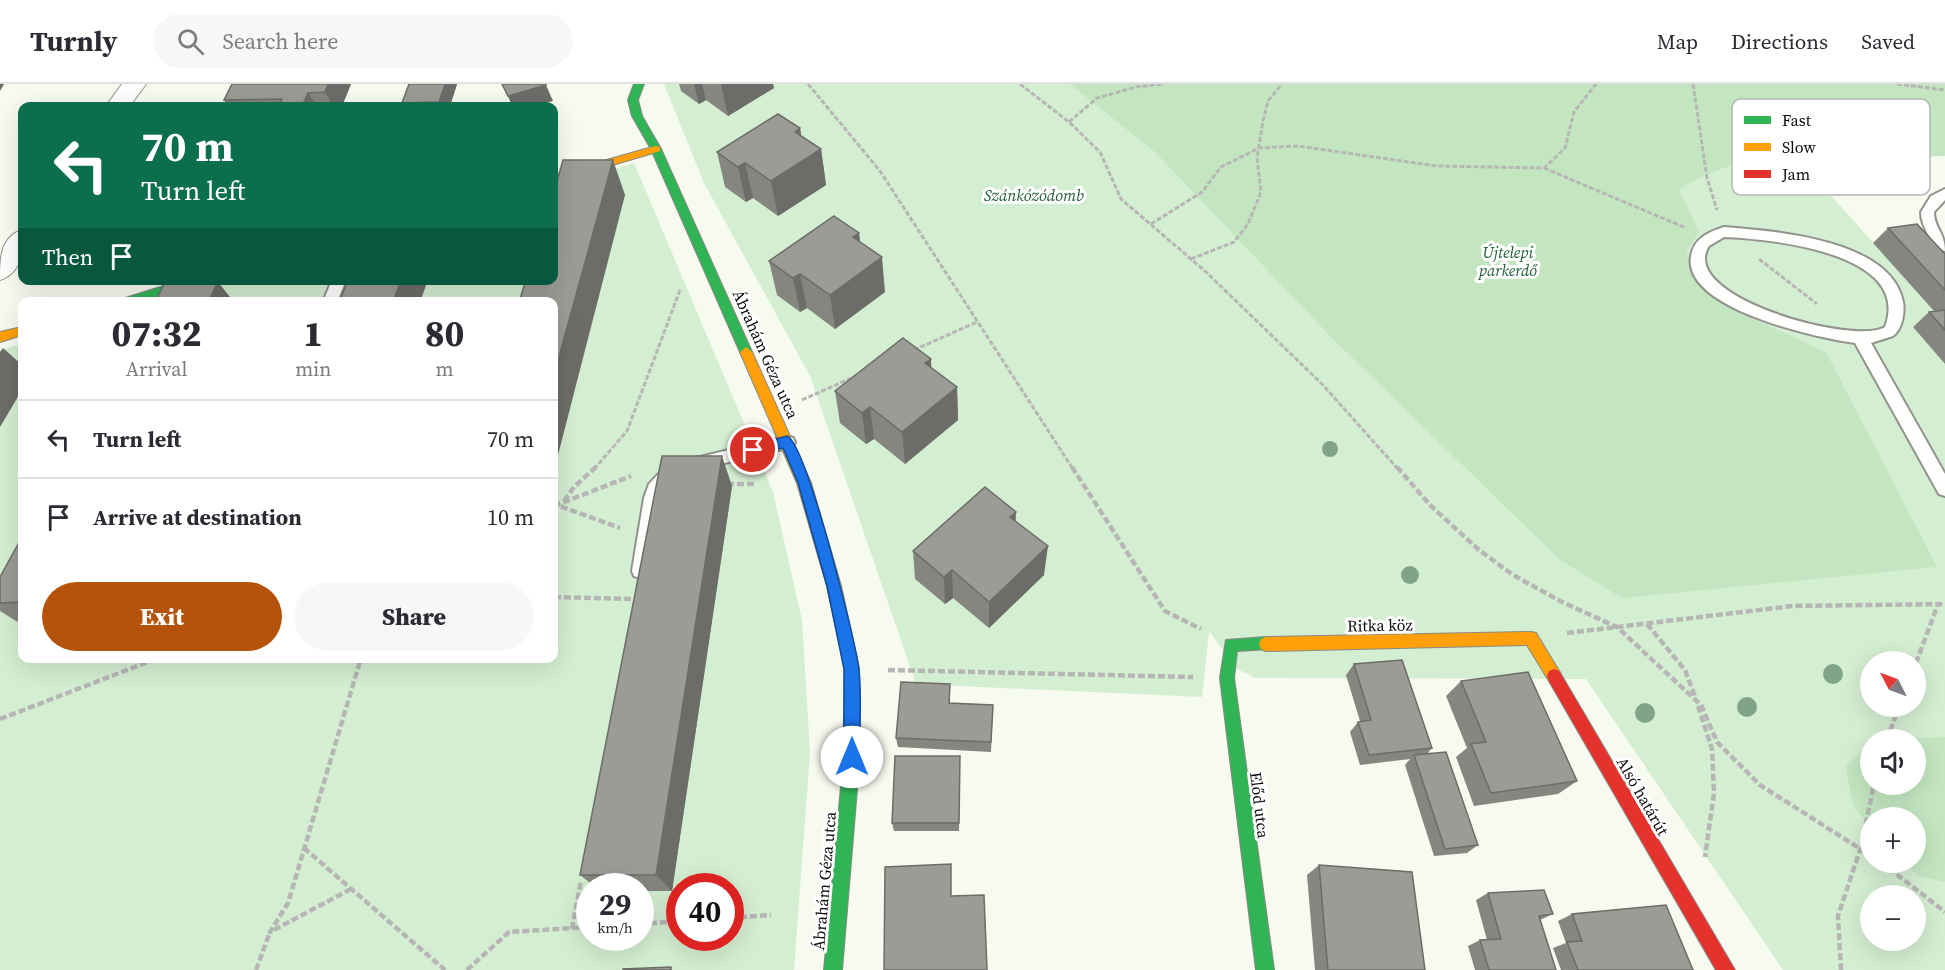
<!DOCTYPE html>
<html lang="en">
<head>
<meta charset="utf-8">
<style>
  :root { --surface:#fff; --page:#f7f7f7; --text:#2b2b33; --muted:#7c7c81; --line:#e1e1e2; --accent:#b45309 }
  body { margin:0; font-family:"Source Serif 4",serif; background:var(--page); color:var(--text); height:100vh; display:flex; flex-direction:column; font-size:22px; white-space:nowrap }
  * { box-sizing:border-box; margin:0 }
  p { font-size:20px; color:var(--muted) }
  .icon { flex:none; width:33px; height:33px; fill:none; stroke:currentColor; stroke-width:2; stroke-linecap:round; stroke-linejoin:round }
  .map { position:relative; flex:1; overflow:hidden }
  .side { position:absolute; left:18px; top:213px; width:540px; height:366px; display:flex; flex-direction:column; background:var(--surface); border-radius:12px; box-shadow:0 6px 24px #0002 }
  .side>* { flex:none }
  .banner { position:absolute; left:18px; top:18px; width:540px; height:183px; border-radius:12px; box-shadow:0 6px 24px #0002; background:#0b6e4f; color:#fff; overflow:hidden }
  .needle { width:39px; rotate:312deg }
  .buttons { position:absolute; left:1860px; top:567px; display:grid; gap:12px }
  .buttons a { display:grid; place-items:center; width:66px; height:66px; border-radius:50%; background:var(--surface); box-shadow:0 6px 24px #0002; font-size:30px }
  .speed { position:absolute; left:576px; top:789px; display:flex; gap:12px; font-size:30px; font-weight:700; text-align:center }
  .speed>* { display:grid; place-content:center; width:78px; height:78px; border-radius:50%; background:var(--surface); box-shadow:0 6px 24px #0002; line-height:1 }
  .speed small { font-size:15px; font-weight:400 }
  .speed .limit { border:9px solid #d22; background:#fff; color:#111 }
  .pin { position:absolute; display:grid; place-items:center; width:51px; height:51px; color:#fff; margin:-26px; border:3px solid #fff; border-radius:50%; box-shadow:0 2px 6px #0007 }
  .me { position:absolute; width:66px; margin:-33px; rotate:0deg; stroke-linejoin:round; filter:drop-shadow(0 0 4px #0008) }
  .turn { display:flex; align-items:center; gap:21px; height:126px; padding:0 24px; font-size:27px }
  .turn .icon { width:78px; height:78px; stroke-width:2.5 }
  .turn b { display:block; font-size:42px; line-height:51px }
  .then { display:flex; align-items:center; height:57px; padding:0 24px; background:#0003; gap:12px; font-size:22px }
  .eta { display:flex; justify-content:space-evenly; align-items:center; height:102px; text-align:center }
  .eta b { font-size:36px; font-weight:800; line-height:42px }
  .primary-button { display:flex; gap:12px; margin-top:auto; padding:12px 24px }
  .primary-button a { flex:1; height:69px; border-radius:36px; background:var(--accent); color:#fff; font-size:24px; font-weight:800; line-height:69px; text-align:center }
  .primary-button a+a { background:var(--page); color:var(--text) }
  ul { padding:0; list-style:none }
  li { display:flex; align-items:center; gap:18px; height:78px; padding:0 24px; border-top:2px solid var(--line) }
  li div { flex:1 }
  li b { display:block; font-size:22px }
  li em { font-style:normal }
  header { display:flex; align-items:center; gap:36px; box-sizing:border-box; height:84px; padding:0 30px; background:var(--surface); border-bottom:2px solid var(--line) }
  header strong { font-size:28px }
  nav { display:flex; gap:33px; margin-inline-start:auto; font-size:21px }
  .search { width:420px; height:54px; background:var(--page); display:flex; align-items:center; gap:15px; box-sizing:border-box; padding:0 21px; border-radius:33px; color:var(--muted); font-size:22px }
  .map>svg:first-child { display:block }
  .green { fill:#d4eed1; fill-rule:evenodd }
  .forest { fill:#c3e6c1 }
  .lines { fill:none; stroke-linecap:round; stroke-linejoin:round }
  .lane-casing { stroke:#92938e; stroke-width:4 }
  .street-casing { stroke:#92938e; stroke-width:2 }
  .fast-casing { stroke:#888a85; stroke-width:2 }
  .slow-casing { stroke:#888a85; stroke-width:2 }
  .jam-casing { stroke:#888a85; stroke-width:2 }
  .path-far1 { stroke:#b6b7b5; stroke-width:3; stroke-dasharray:5 2; stroke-linecap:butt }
  .path { stroke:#b6b7b5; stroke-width:4.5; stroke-dasharray:7 3; stroke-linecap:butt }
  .lane { fill:#fefefd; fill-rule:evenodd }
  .street { fill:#fefefd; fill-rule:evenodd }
  .fast { fill:#30b455; fill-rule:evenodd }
  .slow { fill:#ff9f0a; fill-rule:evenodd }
  .jam { fill:#e5322d; fill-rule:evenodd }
  .tree { fill:#81a488 }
  .wall { fill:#858680 }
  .shaded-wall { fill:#6c6d68 }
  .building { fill:#9b9c95; stroke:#6c6d68; stroke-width:1.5 }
  .route { fill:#1a73e8; stroke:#114b97; stroke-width:1.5 }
  .labels { text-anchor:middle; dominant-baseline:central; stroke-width:6; stroke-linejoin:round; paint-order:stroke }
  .park-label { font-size:16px; font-style:italic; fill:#215e34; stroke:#fff }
  .street-label { font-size:16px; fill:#0c0c0c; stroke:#fff }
  .key { fill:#fff; stroke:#b6b6b6; stroke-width:1.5 }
  .key-label { font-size:16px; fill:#0c0c0c }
</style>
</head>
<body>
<header>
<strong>Turnly</strong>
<div class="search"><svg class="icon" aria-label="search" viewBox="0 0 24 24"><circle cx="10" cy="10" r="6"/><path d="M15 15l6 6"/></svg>Search here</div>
<nav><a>Map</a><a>Directions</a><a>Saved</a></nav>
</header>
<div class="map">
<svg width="1945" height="886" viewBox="0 0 1945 886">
  <rect width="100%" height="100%" fill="#f7faef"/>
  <g class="green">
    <path d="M664 0H1945L1793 69 1944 238 1913 243 1945 280V886H1783L1586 595 1255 594 1237 585 1209 547 1202 613 916 600 810 292 704 99ZM1870 578H1916V622H1870ZM1870 656H1916V700H1870ZM1870 734H1916V778H1870ZM1870 812H1916V856H1870Z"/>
    <path d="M634 79 773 408 802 536 810 668 794 886H0V266L22 260V574H554V218L165 217 237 197 554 196V103ZM590 802H640V854H590ZM680 802H730V854H680Z"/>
  </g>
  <g class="forest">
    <polygon points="1070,0 1945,0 1945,72 1739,78 1694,96 1679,106 1699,148 1686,169 1702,198 1741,229 1826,268 1937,483 1622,514 1560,476 1332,254 1155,68"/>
    <polygon points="1945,653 1945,798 1918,792 1905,779 1916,778 1916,734 1870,734 1870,741 1853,722 1846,683 1870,659 1870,700 1916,700 1916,656 1874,655"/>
  </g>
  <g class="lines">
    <g class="lane-casing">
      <g id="lane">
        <path d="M1945 105V116L1934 128C1934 144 1945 148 1945 167 1932 162 1921 141 1921 128L1931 112Z"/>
        <path d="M1724 143C1773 147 1891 155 1903 218 1905 229 1902 245 1893 252L1871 259 1945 390V412L1939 410 1855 259C1818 254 1682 225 1691 172 1694 154 1709 148 1724 143ZM1724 153C1769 155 1913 168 1885 243 1855 262 1676 213 1709 162Z"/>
        <polygon points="332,196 346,196 337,218 323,218"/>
        <polygon points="787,352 793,354 795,358 793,362 787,364 700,385 694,384 692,379 694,374 700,373"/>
        <polygon points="670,382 676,384 678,389 664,404 660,414 648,487 646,492 640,494 634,492 632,487 644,414 649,400 664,384"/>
      </g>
    </g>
    <g class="street-casing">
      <g id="street">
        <polygon points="122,0 146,0 130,22 106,22"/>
        <path d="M22 146C24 166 22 189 0 196 0 175 0 153 22 146Z"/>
      </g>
    </g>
    <g class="fast-casing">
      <g id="fast">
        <polygon points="634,0 644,0 638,16 642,32 661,65 752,268 750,271 742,271 740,268 651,65 632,32 628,16"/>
        <polygon points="183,196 204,196 203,199 142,218 120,218 122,215"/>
        <polygon points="1266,553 1271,555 1273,560 1271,565 1237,567 1234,594 1274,886 1256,886 1220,594 1226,556"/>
        <polygon points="851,674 856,676 859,681 842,886 824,886 843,681 846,676"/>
      </g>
    </g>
    <g class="slow-casing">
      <g id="slow">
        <polygon points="656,62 660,63 660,67 554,98 554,91"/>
        <polygon points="22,243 22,251 0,258 0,248"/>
        <polygon points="746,263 752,268 811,399 841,502 859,585 859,681 856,686 851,688 846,686 843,681 845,585 827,502 797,399 740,268"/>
        <polygon points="1531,548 1536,549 1559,587 1561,592 1559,597 1554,599 1549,597 1527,561 1266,567 1261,565 1259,560 1261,555 1266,553"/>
      </g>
    </g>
    <g class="jam-casing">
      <polygon id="jam" points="1554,585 1559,587 1735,886 1716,886 1549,597 1547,592 1549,587"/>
    </g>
    <g class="path-far1">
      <polyline points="808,0 880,87 1073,385"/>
      <polyline points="1020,0 1069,38 1100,68 1121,115 1205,187 1323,301 1398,385"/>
      <polyline points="1693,0 1707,94 1717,126"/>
      <polyline points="1897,0 1945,6"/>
      <polyline points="1069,38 1097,14 1136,3 1164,0"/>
      <polyline points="1544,84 1686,144"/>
      <polyline points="1151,140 1202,108 1221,83 1259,64 1298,62 1437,82 1544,84 1565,64 1574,28 1596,0"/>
      <polyline points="1191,175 1234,158 1248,140 1261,108 1257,74 1263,37 1268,17 1282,0"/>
      <polyline points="1759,175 1817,220"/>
      <polyline points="914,266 977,238"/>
      <polyline points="802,316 856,292"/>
      <polyline points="594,385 627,347 680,206"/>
    </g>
    <g class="path">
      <polyline points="1072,383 1165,527 1201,545"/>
      <polyline points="1397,383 1430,421 1479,466 1513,491 1562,518 1617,543 1701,621 1717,658 1760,701 1870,771"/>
      <polyline points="727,400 756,400"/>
      <polyline points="554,416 557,421 620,444"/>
      <polyline points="564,417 574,403 596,383"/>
      <polyline points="554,422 631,392"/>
      <polyline points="554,513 635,515"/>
      <polyline points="1647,540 1685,586 1696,615"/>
      <polyline points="1567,549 1792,522 1945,520"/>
      <polyline points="1916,579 1938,520"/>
      <polyline points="888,586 1193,593"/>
      <polyline points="1698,622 1712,665 1714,709 1705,773"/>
      <polyline points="0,635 158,574"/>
      <polyline points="1887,656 1899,622"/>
      <polyline points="304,764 445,886"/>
      <polyline points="1881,778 1945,828"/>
      <polyline points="351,805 270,848 288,819 361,574"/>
      <polyline points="730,834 771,831"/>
      <polyline points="640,840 680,837"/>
      <polyline points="572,845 581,797"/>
      <polyline points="256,886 270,848"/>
      <polyline points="467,886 509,848 590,843"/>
      <polyline points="1841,886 1838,832 1861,763 1874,700"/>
    </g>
    <use href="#lane" class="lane"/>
    <use href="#street" class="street"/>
    <use href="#fast" class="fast"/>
    <use href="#slow" class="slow"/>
    <use href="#jam" class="jam"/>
  </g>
  <g class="tree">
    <circle cx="1330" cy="365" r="8"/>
    <circle cx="1410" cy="491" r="9"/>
    <circle cx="1833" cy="590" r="10"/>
    <circle cx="1747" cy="623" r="10"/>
    <circle cx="1645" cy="629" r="10"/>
  </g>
  <g class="wall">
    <polygon points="351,0 342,22 228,22 224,16"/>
    <polygon points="409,0 457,0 450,22 404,22 402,19"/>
    <polygon points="679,0 773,0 774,4 728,32 706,16 699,20 681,7"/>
    <polygon points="800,44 801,52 821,65 826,101 778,132 753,114 746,118 725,103 717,68"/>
    <polygon points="1888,144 1945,170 1945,280 1913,243 1929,228 1934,227 1873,159"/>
    <polygon points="859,149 860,158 885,208 835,245 807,224 800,228 777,211 769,177"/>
    <polygon points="931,275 931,284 957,303 958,336 905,380 874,355 866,360 840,339 835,307"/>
    <polygon points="732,402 672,807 640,807 640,802 594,802 580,791"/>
    <polygon points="1016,438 1044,491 989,544 953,514 945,520 915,495 913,467"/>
    <polygon points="22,453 22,540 21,540 0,527 0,493"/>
    <polygon points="1354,580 1432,664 1427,670 1478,761 1467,769 1434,772 1405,681 1410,675 1360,681 1350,648 1358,638 1360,637 1346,591"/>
    <polygon points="1461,597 1577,697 1558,710 1474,722 1456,673 1467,664 1446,612"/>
    <polygon points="950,600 950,619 993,621 991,668 898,663 896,654"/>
    <polygon points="960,672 959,747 894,747 892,739"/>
    <polygon points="1319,781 1425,886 1315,886 1307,791"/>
    <polygon points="1488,809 1553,830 1540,836 1556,886 1475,886 1468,862 1480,856 1487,856 1476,816"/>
    <polygon points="1572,830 1693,886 1561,886 1553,864 1566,859 1558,837"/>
  </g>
  <g class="shaded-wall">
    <polygon points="0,0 4,0 0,7"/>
    <polygon points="328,0 351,0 342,22 333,22 325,8"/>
    <polygon points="445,0 457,0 450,22 441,22 439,18"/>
    <polygon points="694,0 702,0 706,16 699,20"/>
    <polygon points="721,0 773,0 774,4 728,32"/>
    <polygon points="546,1 553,17 534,22 512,22 508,12"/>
    <polygon points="308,9 317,22 302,22"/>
    <polygon points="800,44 805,75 821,65 826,101 778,132 771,97 795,48"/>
    <polygon points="613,76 625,111 557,375 554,370 554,291"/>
    <polygon points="745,79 753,114 746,118 738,83"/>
    <polygon points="859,149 863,184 853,153"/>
    <polygon points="882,173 885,208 835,245 830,211"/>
    <polygon points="800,190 807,224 800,228 793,194"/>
    <polygon points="401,196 428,196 420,218 393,218"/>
    <polygon points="218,198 234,218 208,218"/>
    <polygon points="3,264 22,281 22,306 0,343 0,268"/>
    <polygon points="931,275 932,308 925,279"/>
    <polygon points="957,303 958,336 905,380 902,348"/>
    <polygon points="870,323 874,355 866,360 862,329"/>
    <polygon points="722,372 732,402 672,807 656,791"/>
    <polygon points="1016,428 1015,457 1010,433"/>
    <polygon points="1048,462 1044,491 989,544 989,518"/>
    <polygon points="952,486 953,514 945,520 944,493"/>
  </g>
  <g class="building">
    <polygon points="232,0 328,0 325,8 308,9 302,22 278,22 282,15 224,16"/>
    <polygon points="409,0 445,0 439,18 402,19"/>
    <polygon points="502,0 546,0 546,1 508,12"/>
    <polygon points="778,30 800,44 795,48 821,65 771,97 745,79 738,83 717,68"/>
    <polygon points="563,76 613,76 554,291 554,218 519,218 526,196 554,196 554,108"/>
    <polygon points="834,132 859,149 853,153 882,173 830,211 800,190 793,194 769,177"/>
    <polygon points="1917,140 1945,170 1945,206 1888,144"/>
    <polygon points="348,196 401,196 393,218 339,218"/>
    <polygon points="165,198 218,198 208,218 155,218"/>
    <polygon points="1945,226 1945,246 1929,228"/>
    <polygon points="903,254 931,275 925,279 957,303 902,348 870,323 862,329 835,307"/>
    <polygon points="662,372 722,372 656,791 580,791"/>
    <polygon points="985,403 1016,428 1010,433 1048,462 989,518 952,486 944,493 913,467"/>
    <polygon points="22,453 22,518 0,519 0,493"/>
    <polygon points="1402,576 1432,664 1369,671 1358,638 1371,636 1354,580"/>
    <polygon points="1528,588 1577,697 1491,709 1471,660 1486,658 1461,597"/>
    <polygon points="901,598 950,600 949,619 993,621 991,658 896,654"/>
    <polygon points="1446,668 1478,761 1445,765 1414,671"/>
    <polygon points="895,672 960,672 959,739 892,739"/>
    <polygon points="951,780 951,812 984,811 987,886 884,886 885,783"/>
    <polygon points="1319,781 1412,788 1425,886 1328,886"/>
    <polygon points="1544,806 1553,830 1539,832 1556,886 1489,886 1480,856 1501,855 1488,809"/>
    <polygon points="1666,821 1693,886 1578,886 1567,858 1582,857 1572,830"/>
    <polygon points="671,883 671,886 623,886 623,885"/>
  </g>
  <path class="route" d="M787 352C806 359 856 557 859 586 862 614 859 644 860 673L857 678 852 680 847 678 844 673V585L827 502 798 399 783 364 753 371 746 366 748 362Z"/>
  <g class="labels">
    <g class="park-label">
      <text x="1034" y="111">Szánkózódomb</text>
      <text x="1508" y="168">Újtelepi<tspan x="1508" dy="18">parkerdő</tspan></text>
    </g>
    <g class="street-label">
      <text transform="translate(766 270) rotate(66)">Ábrahám Géza utca</text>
      <text transform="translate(1380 541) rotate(-1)">Ritka köz</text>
      <text transform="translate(1643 712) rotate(60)">Alsó határút</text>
      <text transform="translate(1260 721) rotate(83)">Előd utca</text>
      <text transform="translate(824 797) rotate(-85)">Ábrahám Géza utca</text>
    </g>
  </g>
  <rect x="1732" y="15" width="198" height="96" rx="9" class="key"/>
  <rect x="1744" y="32" width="27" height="8" fill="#30b455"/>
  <rect x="1744" y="59" width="27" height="8" fill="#ff9f0a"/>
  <rect x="1744" y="86" width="27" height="8" fill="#e5322d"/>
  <g class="key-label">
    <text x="1782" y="42">Fast</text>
    <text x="1782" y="69">Slow</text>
    <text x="1782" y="96">Jam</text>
  </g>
</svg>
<div class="buttons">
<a><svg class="needle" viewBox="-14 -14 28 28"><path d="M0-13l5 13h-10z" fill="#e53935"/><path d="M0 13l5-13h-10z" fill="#7c7c81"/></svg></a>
<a><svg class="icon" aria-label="sound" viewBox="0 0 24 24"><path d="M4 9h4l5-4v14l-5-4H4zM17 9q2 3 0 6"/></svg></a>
<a>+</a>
<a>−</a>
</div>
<div class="speed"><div>29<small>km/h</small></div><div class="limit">40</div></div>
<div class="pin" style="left:753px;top:366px;background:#d93025"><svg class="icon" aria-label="arrive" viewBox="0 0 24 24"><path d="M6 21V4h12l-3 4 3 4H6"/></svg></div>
<svg class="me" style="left:852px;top:673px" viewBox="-20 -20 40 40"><circle r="19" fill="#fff"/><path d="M0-13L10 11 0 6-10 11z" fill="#1a73e8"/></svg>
<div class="banner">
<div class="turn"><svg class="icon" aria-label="left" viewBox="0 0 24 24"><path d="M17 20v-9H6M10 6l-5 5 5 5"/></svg><div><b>70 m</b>Turn left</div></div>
<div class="then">Then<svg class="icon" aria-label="arrive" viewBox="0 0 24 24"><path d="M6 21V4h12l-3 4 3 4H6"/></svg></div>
</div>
<section class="side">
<div class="eta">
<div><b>07:32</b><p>Arrival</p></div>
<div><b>1</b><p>min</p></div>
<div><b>80</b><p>m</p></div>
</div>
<ul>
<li><svg class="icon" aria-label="left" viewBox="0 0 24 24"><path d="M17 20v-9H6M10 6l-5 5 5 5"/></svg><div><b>Turn left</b></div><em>70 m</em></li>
<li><svg class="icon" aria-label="arrive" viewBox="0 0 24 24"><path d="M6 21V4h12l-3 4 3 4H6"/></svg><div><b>Arrive at destination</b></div><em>10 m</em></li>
</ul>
<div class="primary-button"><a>Exit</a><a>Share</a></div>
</section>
</div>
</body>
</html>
